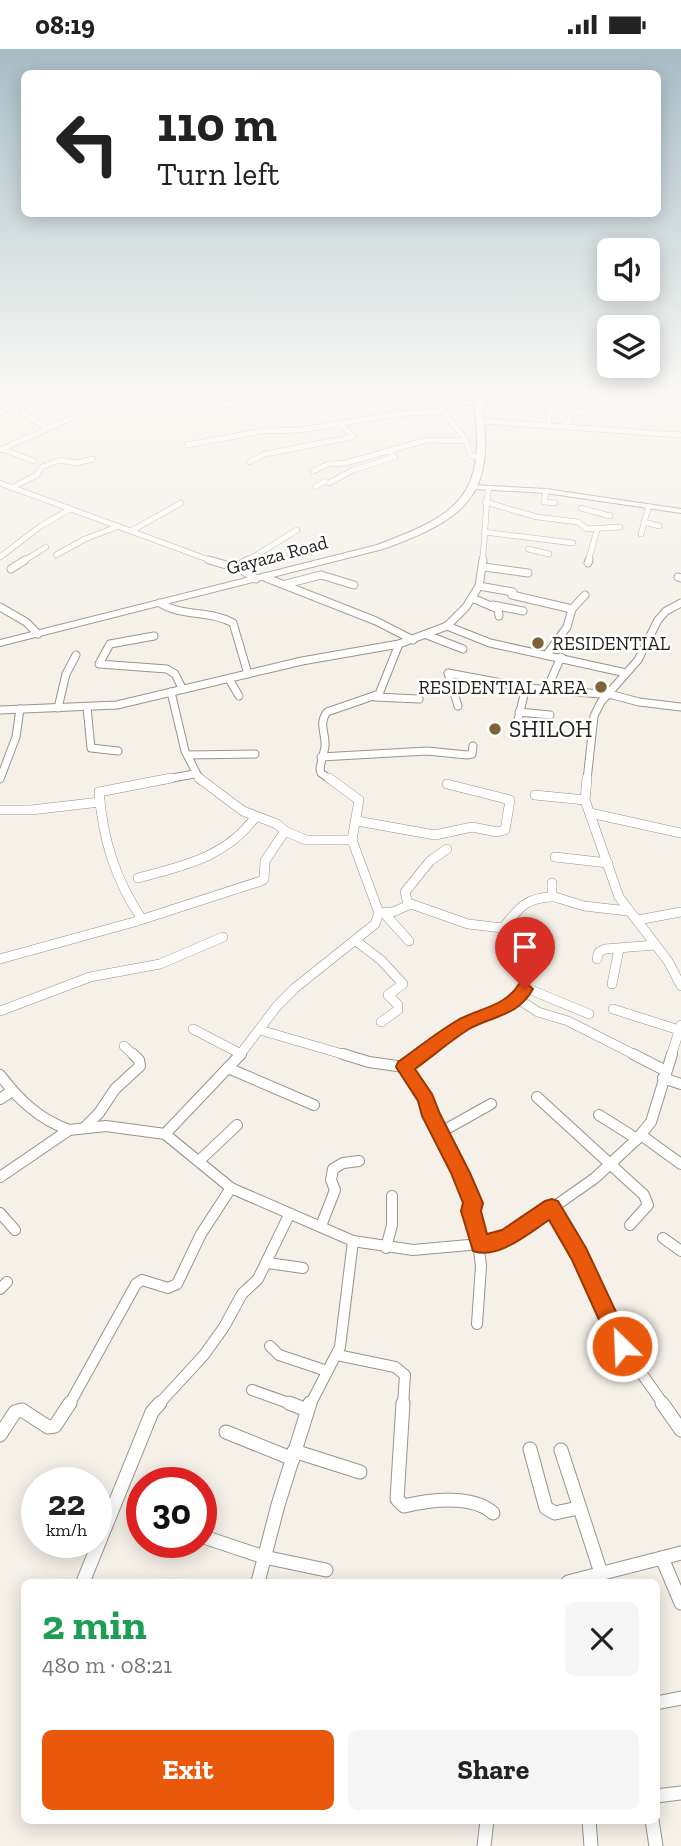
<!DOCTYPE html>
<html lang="en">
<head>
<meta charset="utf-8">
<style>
  :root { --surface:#fff; --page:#f6f6f6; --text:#222; --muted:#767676; --accent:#ea580c }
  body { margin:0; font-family:"Zilla Slab",serif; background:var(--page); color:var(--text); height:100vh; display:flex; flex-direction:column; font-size:26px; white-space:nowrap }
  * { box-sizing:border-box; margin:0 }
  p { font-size:23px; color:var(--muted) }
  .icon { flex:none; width:38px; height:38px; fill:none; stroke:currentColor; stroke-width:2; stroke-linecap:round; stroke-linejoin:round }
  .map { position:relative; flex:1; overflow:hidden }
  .drawer { position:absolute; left:21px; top:1530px; width:639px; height:245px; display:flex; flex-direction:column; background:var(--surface); border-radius:10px; box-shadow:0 4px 18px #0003 }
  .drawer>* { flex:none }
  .hud { position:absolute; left:21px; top:21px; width:640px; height:147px; border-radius:10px; box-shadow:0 4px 18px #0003; background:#fff; color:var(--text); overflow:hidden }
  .controls { position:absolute; left:597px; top:189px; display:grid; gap:14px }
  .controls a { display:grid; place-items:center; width:63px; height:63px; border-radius:10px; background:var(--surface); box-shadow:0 4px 18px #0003; font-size:35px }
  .speed { position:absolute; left:21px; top:1418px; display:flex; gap:14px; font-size:35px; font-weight:700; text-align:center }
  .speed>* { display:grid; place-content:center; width:91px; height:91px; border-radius:50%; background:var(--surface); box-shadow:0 4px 18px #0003; line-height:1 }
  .speed small { font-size:18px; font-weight:400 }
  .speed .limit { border:10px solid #d22; background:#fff; color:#111 }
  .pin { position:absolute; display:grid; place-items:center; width:60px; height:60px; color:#fff; margin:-72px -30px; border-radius:50% 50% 50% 0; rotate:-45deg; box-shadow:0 0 7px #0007 }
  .pin .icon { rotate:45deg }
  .me { position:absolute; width:77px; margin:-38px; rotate:336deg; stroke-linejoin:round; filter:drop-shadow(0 0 5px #0008) }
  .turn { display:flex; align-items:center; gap:24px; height:147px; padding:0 21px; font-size:32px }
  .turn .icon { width:91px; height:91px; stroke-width:2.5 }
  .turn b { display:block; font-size:49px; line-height:60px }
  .round { display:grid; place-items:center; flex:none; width:74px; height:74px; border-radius:10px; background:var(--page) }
  .head { display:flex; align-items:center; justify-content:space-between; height:119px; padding:0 21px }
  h1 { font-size:42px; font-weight:700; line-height:52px; color:#1e9e55 }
  .action { display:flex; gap:14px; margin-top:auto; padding:14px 21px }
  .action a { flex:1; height:80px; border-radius:10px; background:var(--accent); color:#fff; font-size:28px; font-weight:700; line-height:80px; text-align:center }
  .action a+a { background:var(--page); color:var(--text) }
  .status { display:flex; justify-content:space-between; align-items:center; height:49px; padding:0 35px; background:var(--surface); direction:ltr }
  .status svg { height:19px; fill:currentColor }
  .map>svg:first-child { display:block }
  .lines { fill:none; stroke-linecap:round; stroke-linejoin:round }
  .street-far4-casing { stroke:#98948d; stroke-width:6 }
  .street-far3-casing { stroke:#98948d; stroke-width:9 }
  .street-far2-casing { stroke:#98948d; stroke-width:10 }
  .street-far1-casing { stroke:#98948d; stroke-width:12 }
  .street-casing { stroke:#98948d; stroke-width:15 }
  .secondary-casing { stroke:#98948d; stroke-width:2 }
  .primary-casing { stroke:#98948d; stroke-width:2 }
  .street-far4 { stroke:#fff; stroke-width:5 }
  .street-far3 { stroke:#fff; stroke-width:7 }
  .street-far2 { stroke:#fff; stroke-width:9 }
  .street-far1 { stroke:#fff; stroke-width:10 }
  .street { stroke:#fff; stroke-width:13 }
  .secondary { fill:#fff; fill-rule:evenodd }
  .primary { fill:#fff; fill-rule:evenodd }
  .route { fill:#ea580c; stroke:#983908; stroke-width:2 }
  .poi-dot { fill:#7c6434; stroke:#fff; stroke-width:2.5 }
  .labels { text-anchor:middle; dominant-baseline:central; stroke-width:5; stroke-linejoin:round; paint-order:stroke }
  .far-street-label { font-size:19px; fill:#23221f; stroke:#fff }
  .far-poi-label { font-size:19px; fill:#23221f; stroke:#fff; text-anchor:start }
  .poi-label { font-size:23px; fill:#23221f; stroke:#fff; text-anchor:start }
</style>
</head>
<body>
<div class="status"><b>08:19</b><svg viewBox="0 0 49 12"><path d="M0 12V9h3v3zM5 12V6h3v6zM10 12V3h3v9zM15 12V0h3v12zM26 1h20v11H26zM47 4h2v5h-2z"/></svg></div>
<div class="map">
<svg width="681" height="1797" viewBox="0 0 681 1797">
  <rect width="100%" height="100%" fill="#f5f1e9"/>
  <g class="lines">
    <g class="street-far4-casing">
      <g id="street-far4">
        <polyline points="507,340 556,346"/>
        <path d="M440 343C436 365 456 374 465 391 468 396 469 402 471 407L480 408"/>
        <polyline points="447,346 457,340"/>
        <polyline points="298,354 315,345"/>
        <polyline points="221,356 327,340"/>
        <polyline points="0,363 9,360 7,357 41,347"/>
        <polyline points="481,372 681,386"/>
        <polyline points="548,376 551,357 561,340"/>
        <polyline points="566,377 572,365 587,362 594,351"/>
        <polyline points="47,379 22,363 48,355"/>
        <polyline points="187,396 262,382 300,381 397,365 442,362"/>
        <polyline points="2,400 34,412"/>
        <polyline points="0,401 136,340"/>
        <polyline points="249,413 265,405 353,388 341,375"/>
        <polyline points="313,422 329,415 346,414 427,391 465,392"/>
        <polyline points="0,434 215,513"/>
        <polyline points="329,434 353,421 395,408 390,403"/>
        <polyline points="315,438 325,432"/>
        <polyline points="11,439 37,426 42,418 60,411 76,414 93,410"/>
        <polyline points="546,442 544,453 555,454"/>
        <polyline points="485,453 537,468 578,473 587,480 620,478"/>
        <polyline points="649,457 644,473 659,477"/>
        <polyline points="581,459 610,467"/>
        <polyline points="131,482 181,454"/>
        <polyline points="484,483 573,494"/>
        <polyline points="641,485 644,474"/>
        <polyline points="528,500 549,505"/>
        <polyline points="56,506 85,490 119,477"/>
        <polyline points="0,508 41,477 70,460"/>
        <polyline points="22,513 46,498"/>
        <polyline points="245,513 297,481"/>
        <path d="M482 513C486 488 484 465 489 439"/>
        <polyline points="588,513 597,481"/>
      </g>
    </g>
    <g class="street-far3-casing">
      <g id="street-far3">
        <polyline points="209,511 240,520 256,530"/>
        <polyline points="588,514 589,511"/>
        <polyline points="484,518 528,524"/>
        <polyline points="235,519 248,511"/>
        <polyline points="11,520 25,511"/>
        <polyline points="264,528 376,572 413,591"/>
        <polyline points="678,528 681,529"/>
        <polyline points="286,535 321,526 354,536"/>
        <polyline points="479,537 513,543"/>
        <polyline points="512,546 572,560 585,546"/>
        <polyline points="472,549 498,560 499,567"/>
        <path d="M160 554C182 568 210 561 233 574L248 625"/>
        <polyline points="493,556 523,562"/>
        <polyline points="0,558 26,573 38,585"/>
        <polyline points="447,577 490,594 626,624"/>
        <polyline points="427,586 463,600"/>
        <polyline points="154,587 110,595 99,615 167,620 175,625 182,639"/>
        <polyline points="547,605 567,578 572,560"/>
        <polyline points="229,630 239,647"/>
        <polyline points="551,642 550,633 561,608"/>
        <polyline points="171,643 185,702 200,731"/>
        <polyline points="375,648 419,650"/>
        <polyline points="458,657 448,624 528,639 613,646 639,653 681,658"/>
        <polyline points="87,658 91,699 118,702"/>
        <polyline points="58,659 66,625 76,606"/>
        <polyline points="0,661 117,656 302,612 399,595 447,577 466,558 479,537 483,511"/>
        <polyline points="519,663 550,666"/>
        <polyline points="516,679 525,642"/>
        <polyline points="188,706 255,705"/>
        <polyline points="321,708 427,702 467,706 472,705 473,697"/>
        <polyline points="0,730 16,688 20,660"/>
        <polyline points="162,731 194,725"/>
        <path d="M331 731 321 724 320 720C321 712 324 705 325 697 326 684 318 675 327 663L379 645 399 595"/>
        <polyline points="587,731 594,667 601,653 638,611 658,571 666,562 681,554"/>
      </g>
    </g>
    <g class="street-far2-casing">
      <g id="street-far2">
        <polyline points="199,729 243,762 277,775 285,782 306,791 352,791"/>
        <polyline points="587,729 585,751 619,848 668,912 681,937"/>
        <polyline points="535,746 585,751"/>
        <polyline points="0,761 31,761 100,753"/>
        <polyline points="590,764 681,784"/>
        <polyline points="357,772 435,786 472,778 497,783 505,781 510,751 447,735"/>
        <polyline points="555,808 608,814"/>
        <path d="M138 829C184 817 227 808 256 767"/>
        <polyline points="552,834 552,846 555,848 584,857 628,862"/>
        <polyline points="408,855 405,843 430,812 447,800"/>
        <polyline points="379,864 393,863 411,855 468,875 503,879 523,887"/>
        <polyline points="384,864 409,892"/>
        <path d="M142 870C115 831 103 790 99 743L171 729"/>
        <polyline points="638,871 681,863"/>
        <path d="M503 879C518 859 528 847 555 848"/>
        <polyline points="356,892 381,911 403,935 388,946 398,956 398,961 381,973"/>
        <polyline points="0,910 134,873 261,832 264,830 265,812 285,782"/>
        <polyline points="597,910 599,903 605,900 655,896"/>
        <polyline points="612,935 619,900"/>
        <polyline points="518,950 538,963 568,972 637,1007"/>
        <polyline points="613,960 679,981"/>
        <polyline points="0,962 90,928 160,915 223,888"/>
        <polyline points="193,980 241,1005"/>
        <polyline points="260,981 349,1007"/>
        <polyline points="124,997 135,1007"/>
        <polyline points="239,1007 277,957 295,939 375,875 379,864 352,791 359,751 329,729"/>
        <polyline points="419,1007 462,977 510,954 526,939 589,965"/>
        <polyline points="671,1007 681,976"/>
      </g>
    </g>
    <g class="street-far1-casing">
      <g id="street-far1">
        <polyline points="343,1005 369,1013 404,1018 426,1050 431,1067 446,1091 473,1154 481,1217 477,1275"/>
        <polyline points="633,1005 666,1022"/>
        <polyline points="404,1018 421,1005"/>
        <polyline points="228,1019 314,1056"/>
        <path d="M0 1026C19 1051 39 1070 69 1081"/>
        <polyline points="663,1029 681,1035"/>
        <polyline points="537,1048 644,1146 648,1156 630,1176"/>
        <polyline points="0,1050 12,1042"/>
        <polyline points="599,1066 637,1090"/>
        <polyline points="85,1078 99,1064 115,1040 140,1017 139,1011 133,1005"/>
        <polyline points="441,1083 491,1055"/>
        <polyline points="165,1085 231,1139 353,1192 413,1201 480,1195 507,1189 524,1179 595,1129 637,1090 651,1073 672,1005"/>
        <polyline points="641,1086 681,1115"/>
        <polyline points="200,1111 237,1076"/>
        <polyline points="0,1128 69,1081 106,1077 165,1085 241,1005"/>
        <polyline points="552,1158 579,1205 622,1297 664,1356"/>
        <polyline points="0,1164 15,1181"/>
        <polyline points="321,1177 335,1141 331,1131 333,1120 343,1114 359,1112"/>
        <polyline points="663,1189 681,1202"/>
        <polyline points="386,1199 392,1176 392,1147"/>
        <polyline points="268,1214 303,1219"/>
        <polyline points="0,1240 7,1233"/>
        <polyline points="270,1297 279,1306 327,1322"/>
        <polyline points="337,1306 395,1318 405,1326 403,1356"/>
        <polyline points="252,1341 294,1356"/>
        <polyline points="69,1356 136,1235 142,1231 168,1239 177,1235 201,1185 231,1139"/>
        <polyline points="158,1356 204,1306 224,1278 242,1245 258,1230 289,1166"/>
        <polyline points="310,1356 340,1298 353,1192"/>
      </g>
    </g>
    <g class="street-casing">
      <g id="street">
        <polyline points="289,1354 307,1361"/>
        <path d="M403 1354 397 1450 404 1457C429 1451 472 1445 493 1464"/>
        <polyline points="662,1354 681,1381"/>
        <polyline points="226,1383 293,1410"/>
        <polyline points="0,1386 15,1363 22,1361 48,1378 55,1377 70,1354"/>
        <polyline points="530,1400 546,1459 555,1464 578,1459"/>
        <polyline points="561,1401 601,1524"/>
        <polyline points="294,1402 360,1423"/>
        <polyline points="201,1487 264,1508 326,1521"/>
        <polyline points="662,1509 681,1554"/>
        <polyline points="83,1533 152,1363 160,1354"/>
        <polyline points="258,1533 278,1456 310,1354"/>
        <polyline points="568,1533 681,1504"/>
        <polyline points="656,1654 681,1649"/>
        <polyline points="656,1747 681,1744"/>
        <polyline points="589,1771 591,1797"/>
        <polyline points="652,1771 656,1797"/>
        <polyline points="484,1797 487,1771"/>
      </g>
    </g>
    <g class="secondary-casing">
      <g id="secondary">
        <path d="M431 340H439L473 353 490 356C474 362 445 349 431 340Z"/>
        <polygon points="472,436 546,440 681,460 681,464 546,444 475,440 471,438"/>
      </g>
    </g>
    <g class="primary-casing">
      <path id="primary" d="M493 340H501L482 356C496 448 465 470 383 500L0 597V591L377 496C458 466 487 447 474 355Z"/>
    </g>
    <use href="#street-far4" class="street-far4"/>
    <use href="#street-far3" class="street-far3"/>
    <use href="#street-far2" class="street-far2"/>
    <use href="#street-far1" class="street-far1"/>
    <use href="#street" class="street"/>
    <use href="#secondary" class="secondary"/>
    <use href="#primary" class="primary"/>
  </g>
  <linearGradient id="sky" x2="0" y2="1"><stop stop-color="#a7bdc6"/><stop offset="0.58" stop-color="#faf9f5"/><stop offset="1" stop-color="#faf9f5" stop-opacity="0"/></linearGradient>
  <rect width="681" height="591" fill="url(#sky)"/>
  <path class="route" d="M525 933 533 940C517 968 494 966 469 980 450 992 433 1007 415 1020L432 1045 440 1065 470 1124 483 1154 481 1162 487 1185 502 1181 545 1152 552 1150 558 1152 586 1199 632 1297 629 1304 622 1307 614 1304 572 1211 549 1171C529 1184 498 1211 473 1202L461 1162 463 1154 451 1124 422 1067 418 1052 396 1018 398 1013C418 999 437 983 458 971 479 959 505 958 519 935Z"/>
  <g class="poi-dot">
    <circle cx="538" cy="594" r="7"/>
    <circle cx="601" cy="638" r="7"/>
    <circle cx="495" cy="680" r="7"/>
  </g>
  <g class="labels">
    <g class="far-street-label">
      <text transform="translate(277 506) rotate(-15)">Gayaza Road</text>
    </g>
    <g class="far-poi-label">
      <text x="552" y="594">RESIDENTIAL</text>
      <text x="587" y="638" text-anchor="end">RESIDENTIAL AREA</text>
    </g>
    <g class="poi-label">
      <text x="509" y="680">SHILOH</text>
    </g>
  </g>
</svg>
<div class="controls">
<a><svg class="icon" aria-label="sound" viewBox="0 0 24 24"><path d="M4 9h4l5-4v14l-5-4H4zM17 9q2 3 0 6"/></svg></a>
<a><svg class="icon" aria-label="layers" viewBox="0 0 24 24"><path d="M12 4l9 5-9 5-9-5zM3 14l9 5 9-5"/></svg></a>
</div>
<div class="speed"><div>22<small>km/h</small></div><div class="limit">30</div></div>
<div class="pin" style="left:525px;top:940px;background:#d93025"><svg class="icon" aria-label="arrive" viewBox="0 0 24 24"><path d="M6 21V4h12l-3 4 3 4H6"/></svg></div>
<svg class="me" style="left:622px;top:1297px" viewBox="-20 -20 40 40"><circle r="17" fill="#ea580c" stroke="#fff" stroke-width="3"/><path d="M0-11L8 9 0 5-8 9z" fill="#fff"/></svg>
<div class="hud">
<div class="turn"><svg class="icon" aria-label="left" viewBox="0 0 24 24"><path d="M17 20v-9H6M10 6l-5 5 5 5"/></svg><div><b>110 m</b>Turn left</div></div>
</div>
<section class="drawer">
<div class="head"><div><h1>2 min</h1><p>480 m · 08:21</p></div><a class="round"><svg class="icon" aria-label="close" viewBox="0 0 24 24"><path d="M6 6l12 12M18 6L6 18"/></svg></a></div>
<div class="action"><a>Exit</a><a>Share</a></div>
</section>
</div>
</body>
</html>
